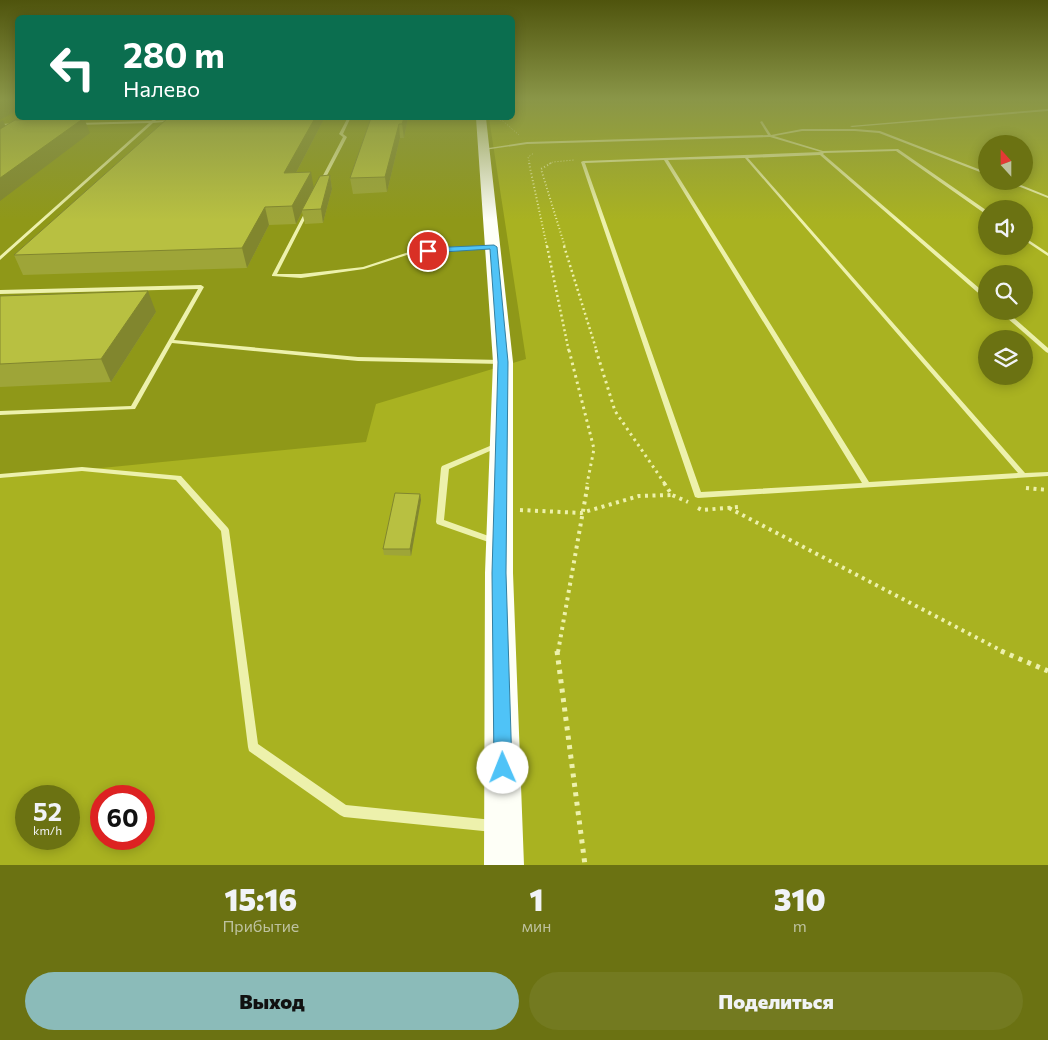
<!DOCTYPE html>
<html lang="ru">
<head>
<meta charset="utf-8">
<style>
  :root { --surface:#6b7212; --page:#737a20; --text:#f1f3f6; --muted:#bec29f; --accent:#8bbbb9 }
  body { margin:0; font-family:Commissioner,sans-serif; background:var(--page); color:var(--text); height:100vh; display:flex; flex-direction:column; font-size:19px; white-space:nowrap }
  * { box-sizing:border-box; margin:0 }
  p { font-size:16px; color:var(--muted) }
  .icon { flex:none; width:28px; height:28px; fill:none; stroke:currentColor; stroke-width:2; stroke-linecap:round; stroke-linejoin:round }
  .map { position:relative; height:865px; overflow:hidden }
  .sheet { display:flex; flex-direction:column; background:var(--surface); flex:1 }
  .sheet>* { flex:none }
  .guide { position:absolute; left:15px; top:15px; width:500px; height:105px; border-radius:8px; box-shadow:0 2px 12px #0003; background:#0b6e4f; color:#fff; overflow:hidden }
  .needle { width:32px; rotate:339deg }
  .controls { position:absolute; left:978px; top:135px; display:grid; gap:10px }
  .controls a { display:grid; place-items:center; width:55px; height:55px; border-radius:50%; background:var(--surface); box-shadow:0 2px 12px #0003; font-size:25px }
  .speed { position:absolute; left:15px; top:785px; display:flex; gap:10px; font-size:25px; font-weight:700; text-align:center }
  .speed>* { display:grid; place-content:center; width:65px; height:65px; border-radius:50%; background:var(--surface); box-shadow:0 2px 12px #0003; line-height:1 }
  .speed small { font-size:12px; font-weight:400 }
  .speed .limit { border:8px solid #d22; background:#fff; color:#111 }
  .pin { position:absolute; display:grid; place-items:center; width:42px; height:42px; color:#fff; margin:-21px; border:2px solid #fff; border-radius:50%; box-shadow:0 1px 5px #0007 }
  .me { position:absolute; width:55px; margin:-28px; rotate:359deg; stroke-linejoin:round; filter:drop-shadow(0 0 4px #0008) }
  .turn { display:flex; align-items:center; gap:18px; height:105px; padding:0 25px; font-size:22px }
  .turn .icon { width:65px; height:65px; stroke-width:2.5 }
  .turn b { display:block; font-size:35px; line-height:42px }
  .eta { display:flex; justify-content:space-evenly; align-items:center; height:85px; text-align:center }
  .eta b { font-size:30px; font-weight:800; line-height:35px }
  .primary-button { display:flex; gap:10px; margin-top:auto; padding:10px 25px }
  .primary-button a { flex:1; height:58px; border-radius:30px; background:var(--accent); color:#111; font-size:20px; font-weight:800; line-height:58px; text-align:center }
  .primary-button a+a { background:var(--page); color:var(--text) }
  .map>svg:first-child { display:block }
  .green { fill:#a9b221; fill-rule:evenodd }
  .lines { fill:none; stroke-linecap:round; stroke-linejoin:round }
  .path-far5 { stroke:#edf1ac; stroke-width:1; stroke-dasharray:1 2; stroke-linecap:butt }
  .path-far4 { stroke:#edf1ac; stroke-width:2; stroke-dasharray:1 2.5; stroke-linecap:butt }
  .path-far3 { stroke:#edf1ac; stroke-width:2.5; stroke-dasharray:2 3; stroke-linecap:butt }
  .path-far2 { stroke:#edf1ac; stroke-width:3; stroke-dasharray:2.5 4; stroke-linecap:butt }
  .path-far1 { stroke:#edf1ac; stroke-width:4; stroke-dasharray:3 4.5; stroke-linecap:butt }
  .path { stroke:#edf1ac; stroke-width:5; stroke-dasharray:4 5.5; stroke-linecap:butt }
  .lane { fill:#edf1ac; fill-rule:evenodd }
  .primary { fill:#fefff7; fill-rule:evenodd }
  .wall { fill:#9ea538 }
  .shaded-wall { fill:#81862e }
  .building { fill:#b8c041; stroke:#81862e }
  .route { fill:#4fc3f7; stroke:#337fa1 }
</style>
</head>
<body>
<div class="map">
<svg width="1048" height="865" viewBox="0 0 1048 865">
  <rect width="100%" height="100%" fill="#8f9818"/>
  <path class="green" d="M513 99H1048V865H0V478L366 442 376 404 526 359 489 118H512ZM986 144H1024V181H986ZM986 209H1024V246H986ZM986 274H1024V311H986ZM986 339H1024V376H986ZM26 796H69V839H26ZM101 796H144V839H101Z"/>
  <g class="lines">
    <g class="path-far5">
      <polyline points="494,118 503,121 519,135"/>
      <polyline points="530,164 528,157 534,153"/>
      <polyline points="549,164 553,162 574,160"/>
    </g>
    <g class="path-far4">
      <polyline points="529,163 547,247"/>
      <polyline points="551,163 541,169 565,247"/>
    </g>
    <g class="path-far3">
      <polyline points="547,246 569,352"/>
      <polyline points="564,246 597,352"/>
    </g>
    <g class="path-far2">
      <polyline points="569,350 594,449 587,484"/>
      <polyline points="596,350 615,411 665,484"/>
    </g>
    <g class="path-far1">
      <polyline points="664,483 672,495 688,502"/>
      <polyline points="1026,488 1048,490"/>
      <polyline points="698,508 702,510 738,507"/>
      <polyline points="729,508 1004,652"/>
      <polyline points="520,510 581,513 639,496 672,495"/>
      <polyline points="558,652 588,483"/>
    </g>
    <g class="path">
      <polyline points="557,651 585,865"/>
      <polyline points="1001,651 1048,671"/>
    </g>
    <g class="lane">
      <polygon points="1048,109 1048,111 852,127 850,126"/>
      <polygon points="28,118 31,118 20,125 0,126 0,124 18,123"/>
      <polygon points="156,118 159,118 155,121 173,120 175,121 153,123 0,260 0,256 149,123 77,125 76,123 151,121"/>
      <polygon points="311,118 353,118 350,119 343,134 347,137 323,183 321,184 319,183 343,137 339,134 347,119 313,119"/>
      <path d="M762 121 771 135 802 129H855L880 131 986 172V174H985L879 133 855 131H802L774 136 823 151 898 149 986 210V213H984L896 151 824 153 823 154 986 294V299L984 298 820 155 748 158 1025 473 1048 472V476L698 498 695 497 581 162 583 161 821 152 770 137 527 144 484 150 482 149 527 142 768 135 760 122ZM745 158 1018 473 869 482 668 160ZM664 160 862 483 701 492 585 163Z"/>
      <polygon points="1005,181 1011,181 1048,196 1048,198"/>
      <polygon points="306,210 309,211 277,274 301,274 363,267 412,251 493,246 495,247 493,248 413,253 364,269 301,278 272,276 272,275"/>
      <polygon points="1024,237 1048,253 1048,256 1024,240"/>
      <polygon points="201,285 204,287 174,340 358,357 502,360 505,362 502,364 358,361 172,343 135,409 0,415 0,411 131,406 198,289 0,294 0,290"/>
      <polygon points="999,311 1006,311 1048,348 1048,353 1046,352"/>
      <polygon points="497,443 501,445 499,447 449,469 444,520 497,539 498,541 497,543 494,544 437,524 436,522 441,468 442,466"/>
      <polygon points="82,467 181,476 228,528 229,530 258,744 346,805 493,820 497,822 499,826 497,830 493,832 344,817 340,815 249,751 248,747 221,531 176,480 82,471 0,478 0,474"/>
    </g>
    <polygon class="primary" points="476,118 486,118 513,362 513,573 524,865 484,865 485,573 493,362"/>
  </g>
  <g class="wall">
    <polygon points="689,99 721,99 720,101 691,101"/>
    <polygon points="168,118 322,118 323,121 296,173 314,188 330,175 332,189 323,223 305,224 302,212 296,224 269,225 247,268 23,275 14,255"/>
    <polygon points="371,118 408,118 404,138 400,138 387,192 353,194 350,178"/>
    <polygon points="0,296 156,312 111,382 0,387"/>
    <polygon points="420,494 421,500 411,556 384,555 383,549"/>
  </g>
  <g class="shaded-wall">
    <polygon points="6,99 18,99 18,110 0,120 0,102"/>
    <polygon points="84,118 90,133 0,201 0,178"/>
    <polygon points="315,118 322,118 323,121 287,190 284,173"/>
    <polygon points="404,118 408,118 404,138 402,124"/>
    <polygon points="3,120 9,135 0,142 0,122"/>
    <polygon points="399,124 400,138 387,192 385,177"/>
    <polygon points="311,172 314,189 302,210 302,212 296,224 292,206"/>
    <polygon points="330,175 332,189 323,223 321,209"/>
    <polygon points="265,207 269,225 247,268 242,248"/>
    <polygon points="148,291 156,312 111,382 101,359"/>
    <polygon points="420,494 421,500 411,556 410,549"/>
  </g>
  <g class="building">
    <polygon points="0,99 6,99 0,102"/>
    <polygon points="84,118 0,178 0,129 15,120"/>
    <polygon points="168,118 315,118 284,173 311,172 292,206 265,207 242,248 14,255"/>
    <polygon points="371,118 404,118 402,124 399,124 385,177 350,178"/>
    <polygon points="330,175 321,209 302,210 320,176"/>
    <polygon points="148,291 101,359 0,364 0,296"/>
    <polygon points="395,493 420,494 410,549 383,549"/>
  </g>
  <linearGradient id="sky" x2="0" y2="1"><stop stop-color="#4f540d"/><stop offset="0.45" stop-color="#8a9648"/><stop offset="1" stop-color="#8a9648" stop-opacity="0"/></linearGradient>
  <rect width="1048" height="220" fill="url(#sky)"/>
  <polygon class="route" points="494,245 497,247 508,362 506,573 512,768 509,774 503,777 496,774 494,768 492,573 498,362 490,249 428,253 424,251 428,248"/>
</svg>
<div class="controls">
<a><svg class="needle" viewBox="-14 -14 28 28"><path d="M0-13l5 13h-10z" fill="#e53935"/><path d="M0 13l5-13h-10z" fill="#bec29f"/></svg></a>
<a><svg class="icon" aria-label="sound" viewBox="0 0 24 24"><path d="M4 9h4l5-4v14l-5-4H4zM17 9q2 3 0 6"/></svg></a>
<a><svg class="icon" aria-label="search" viewBox="0 0 24 24"><circle cx="10" cy="10" r="6"/><path d="M15 15l6 6"/></svg></a>
<a><svg class="icon" aria-label="layers" viewBox="0 0 24 24"><path d="M12 4l9 5-9 5-9-5zM3 14l9 5 9-5"/></svg></a>
</div>
<div class="speed"><div>52<small>km/h</small></div><div class="limit">60</div></div>
<div class="pin" style="left:428px;top:251px;background:#d93025"><svg class="icon" aria-label="arrive" viewBox="0 0 24 24"><path d="M6 21V4h12l-3 4 3 4H6"/></svg></div>
<svg class="me" style="left:503px;top:768px" viewBox="-20 -20 40 40"><circle r="19" fill="#fff"/><path d="M0-13L10 11 0 6-10 11z" fill="#4fc3f7"/></svg>
<div class="guide">
<div class="turn"><svg class="icon" aria-label="left" viewBox="0 0 24 24"><path d="M17 20v-9H6M10 6l-5 5 5 5"/></svg><div><b>280 m</b>Налево</div></div>
</div>
</div>
<section class="sheet">
<div class="eta">
<div><b>15:16</b><p>Прибытие</p></div>
<div><b>1</b><p>мин</p></div>
<div><b>310</b><p>m</p></div>
</div>
<div class="primary-button"><a>Выход</a><a>Поделиться</a></div>
</section>
</body>
</html>
